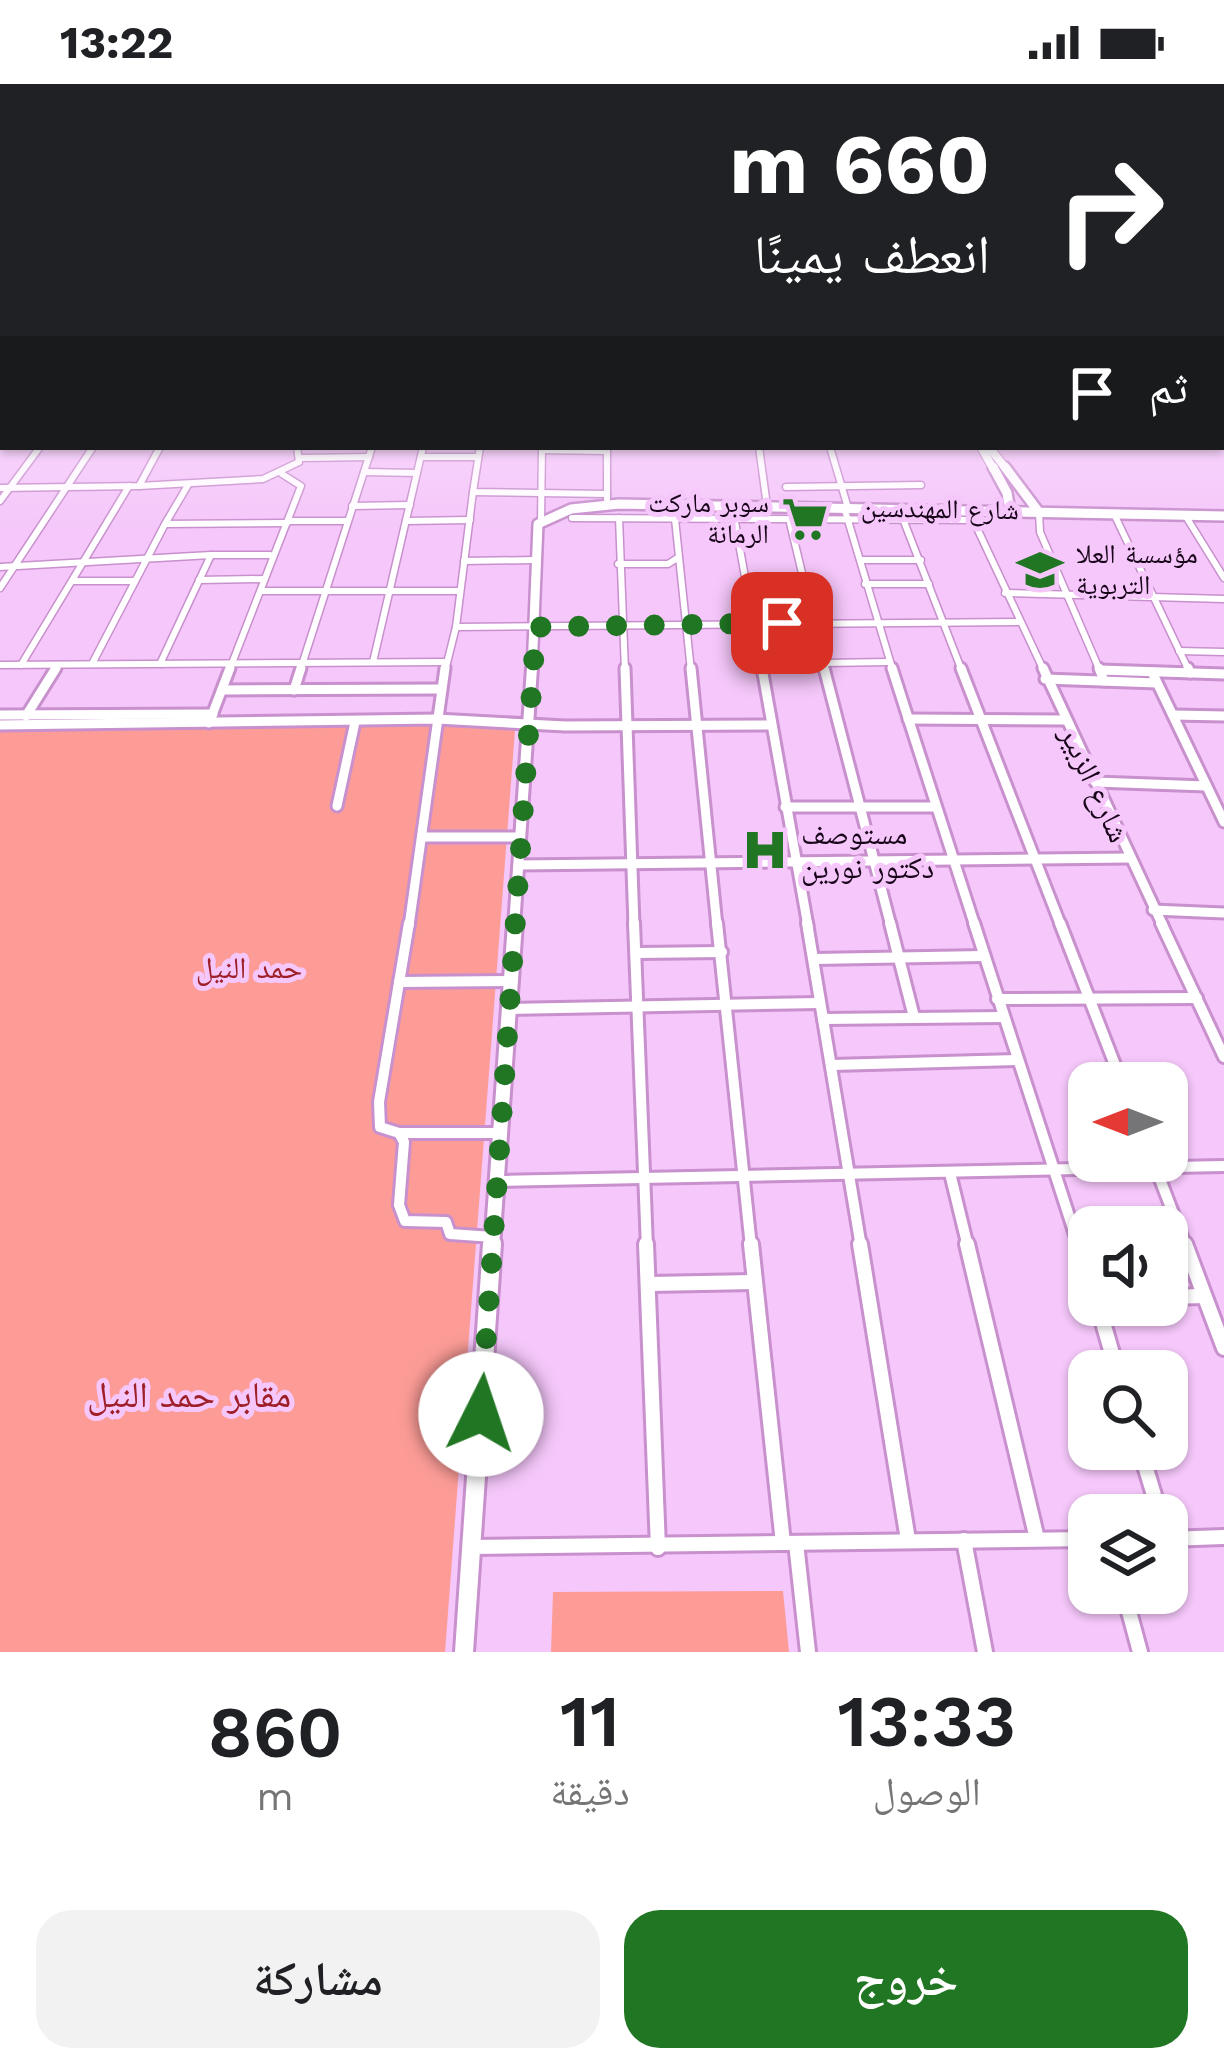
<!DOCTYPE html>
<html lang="ar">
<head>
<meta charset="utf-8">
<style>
  :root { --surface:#fff; --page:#f2f2f2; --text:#202124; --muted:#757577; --accent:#207623 }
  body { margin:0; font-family:"Work Sans","Noto Naskh Arabic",sans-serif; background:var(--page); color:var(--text); direction:rtl; height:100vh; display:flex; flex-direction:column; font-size:45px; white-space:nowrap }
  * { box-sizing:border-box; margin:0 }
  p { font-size:39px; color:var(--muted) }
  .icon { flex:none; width:66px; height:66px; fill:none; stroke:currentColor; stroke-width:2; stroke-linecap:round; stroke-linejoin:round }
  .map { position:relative; height:1568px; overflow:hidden; direction:ltr }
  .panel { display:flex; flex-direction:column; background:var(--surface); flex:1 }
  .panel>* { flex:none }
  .guide { position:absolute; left:0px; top:0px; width:1224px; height:366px; box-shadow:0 3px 9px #0004; direction:rtl; background:#202124; color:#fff; overflow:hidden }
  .needle { width:78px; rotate:270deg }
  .fabs { position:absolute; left:1068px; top:978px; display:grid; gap:24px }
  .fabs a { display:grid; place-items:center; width:120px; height:120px; border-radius:24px; background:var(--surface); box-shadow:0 3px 9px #0004; font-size:60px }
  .pin { position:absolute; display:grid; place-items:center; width:102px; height:102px; color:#fff; margin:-51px; border-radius:24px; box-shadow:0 6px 18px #0006 }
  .me { position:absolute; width:132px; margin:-66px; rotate:4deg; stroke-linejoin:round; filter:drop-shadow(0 0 9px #0008) }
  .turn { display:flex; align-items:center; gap:42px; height:252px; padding:0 36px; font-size:54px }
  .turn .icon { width:156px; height:156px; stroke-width:2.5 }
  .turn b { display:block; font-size:84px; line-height:102px }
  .then { display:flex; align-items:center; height:114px; padding:0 36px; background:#0003; gap:24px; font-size:45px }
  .eta { display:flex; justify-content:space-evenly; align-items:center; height:204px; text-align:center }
  .eta b { font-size:72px; font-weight:600; line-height:84px }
  .action { display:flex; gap:24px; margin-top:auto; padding:24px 36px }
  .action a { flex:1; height:138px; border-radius:36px; background:var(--accent); color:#fff; font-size:48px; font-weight:600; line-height:138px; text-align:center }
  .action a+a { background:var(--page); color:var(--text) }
  .status { display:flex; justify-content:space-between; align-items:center; height:84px; padding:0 60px; background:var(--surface); direction:ltr }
  .status svg { height:33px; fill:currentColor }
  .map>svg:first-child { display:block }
  .green { fill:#fd9c97 }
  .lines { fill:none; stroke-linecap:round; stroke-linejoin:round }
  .street-far3-casing { stroke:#c890cd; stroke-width:9 }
  .street-far2-casing { stroke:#c890cd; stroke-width:15 }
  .street-far1-casing { stroke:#c890cd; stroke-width:16 }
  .street-casing { stroke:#c890cd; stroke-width:20 }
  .secondary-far4-casing { stroke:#c890cd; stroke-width:10 }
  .secondary-far3-casing { stroke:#c890cd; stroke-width:14 }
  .secondary-far2-casing { stroke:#c890cd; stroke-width:16 }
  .secondary-far1-casing { stroke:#c890cd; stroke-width:20 }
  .secondary-casing { stroke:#c890cd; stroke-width:24 }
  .street-far3 { stroke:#fff; stroke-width:6 }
  .street-far2 { stroke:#fff; stroke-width:9 }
  .street-far1 { stroke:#fff; stroke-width:10 }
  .street { stroke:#fff; stroke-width:14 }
  .secondary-far4 { stroke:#fff; stroke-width:8 }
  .secondary-far3 { stroke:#fff; stroke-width:9 }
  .secondary-far2 { stroke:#fff; stroke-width:10 }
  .secondary-far1 { stroke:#fff; stroke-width:14 }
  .secondary { stroke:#fff; stroke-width:18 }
  .route { stroke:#207623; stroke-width:21; stroke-dasharray:0 37.8 }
  .labels { text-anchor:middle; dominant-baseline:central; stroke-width:10; stroke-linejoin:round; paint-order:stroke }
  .far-poi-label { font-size:27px; fill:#18051a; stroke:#f5c7fa; text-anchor:end }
  .far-street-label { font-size:27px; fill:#18051a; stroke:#f5c7fa }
  .street-label { font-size:30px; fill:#18051a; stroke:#f5c7fa }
  .poi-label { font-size:30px; fill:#18051a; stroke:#f5c7fa; text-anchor:start }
  .park-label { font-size:30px; fill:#9e1f28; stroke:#f5c7fa }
  .near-park-label { font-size:36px; fill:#9e1f28; stroke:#f5c7fa }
</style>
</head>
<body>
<div class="status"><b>13:22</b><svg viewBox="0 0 49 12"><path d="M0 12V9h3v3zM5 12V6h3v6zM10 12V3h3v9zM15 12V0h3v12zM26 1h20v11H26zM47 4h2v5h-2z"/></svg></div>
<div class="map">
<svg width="1224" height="1568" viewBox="0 0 1224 1568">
  <rect width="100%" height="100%" fill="#f5c7fa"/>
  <g class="green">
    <polygon points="516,633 445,1568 0,1568 0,639"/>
    <polygon points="783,1507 789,1568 551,1568 553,1508"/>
  </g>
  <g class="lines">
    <g class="street-far3-casing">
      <g id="street-far3">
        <polyline points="480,363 473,408 607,410"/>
        <polyline points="759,363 767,422"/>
        <polyline points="830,363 848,424"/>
        <polyline points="542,366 607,367"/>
        <polyline points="607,366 607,415"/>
        <polyline points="421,373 478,373"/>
        <polyline points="300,374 369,373"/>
        <polyline points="364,388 417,389"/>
        <polyline points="188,401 165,440 287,439"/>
        <polyline points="139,402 263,395 299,378 297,363"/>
        <polyline points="786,403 921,401"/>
        <polyline points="0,404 139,402 160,363"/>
        <polyline points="0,417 40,363"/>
        <polyline points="732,421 762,587"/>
        <polyline points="352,422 410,421"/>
        <polyline points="844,423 893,587"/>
        <polyline points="969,427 1044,587"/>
        <polyline points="1039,428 1040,448 1100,587"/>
        <polyline points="1114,430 1189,587"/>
        <polyline points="1185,431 1224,494"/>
        <polyline points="572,434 973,436"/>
        <polyline points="619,434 625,587"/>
        <polyline points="675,435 691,587"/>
        <polyline points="903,435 962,587"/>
        <polyline points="794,436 790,439 814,539"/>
        <polyline points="288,437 347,437"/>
        <polyline points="406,437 470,436"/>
        <polyline points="541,437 542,363"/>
        <polyline points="860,476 921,476"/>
        <polyline points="464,477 535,476"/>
        <polyline points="618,480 668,480 679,473"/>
        <polyline points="0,483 211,471"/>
        <polyline points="199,496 264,495"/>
        <polyline points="74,497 133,497"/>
        <polyline points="865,500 929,500"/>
        <polyline points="0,504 93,363"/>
        <polyline points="261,507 460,507"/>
        <polyline points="1005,509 1224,515"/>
        <polyline points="456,543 1018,538"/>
        <polyline points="1179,567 1224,568"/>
        <polyline points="373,578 423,363"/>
        <polyline points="823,579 825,587"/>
        <polyline points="92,580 165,440"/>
        <polyline points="160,580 211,471 270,471"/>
        <polyline points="759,580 889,578"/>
        <polyline points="0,581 445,578"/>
        <polyline points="21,581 129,402"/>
        <polyline points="1100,586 1146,587"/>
        <polyline points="54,587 58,581"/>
        <polyline points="229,587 301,402 282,390"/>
        <polyline points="300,587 372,363"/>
        <polyline points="445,587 456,543 473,408"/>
      </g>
    </g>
    <g class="street-far2-casing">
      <g id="street-far2">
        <polyline points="625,584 634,842"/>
        <polyline points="691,584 717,842"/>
        <polyline points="762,584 808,842"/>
        <polyline points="824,584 891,842"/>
        <polyline points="892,584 975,842"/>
        <polyline points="961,584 1061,842"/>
        <polyline points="1043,584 1163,842"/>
        <polyline points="1099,584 1104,597"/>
        <polyline points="1188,584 1190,589"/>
        <polyline points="1100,586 1224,590"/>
        <polyline points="1152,588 1224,738"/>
        <polyline points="1045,595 1157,599"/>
        <polyline points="222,606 440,605"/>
        <polyline points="294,606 301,584"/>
        <polyline points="0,631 213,630"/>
        <polyline points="1173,631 1224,632"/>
        <polyline points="26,632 56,584"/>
        <polyline points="908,635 1064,636"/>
        <polyline points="209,639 230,584"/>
        <polyline points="0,641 437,635 565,642 771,641"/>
        <polyline points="1095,698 1206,702"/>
        <polyline points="337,722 355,638"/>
        <polyline points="785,723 935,723"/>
        <polyline points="424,753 519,753"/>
        <polyline points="518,781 1130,774"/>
        <polyline points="1153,826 1224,829"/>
        <polyline points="409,842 445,584"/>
      </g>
    </g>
    <g class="street-far1-casing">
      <g id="street-far1">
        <polyline points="409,839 379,1018 380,1043 399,1049 404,1058 399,1121 405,1137 446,1138 450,1150 493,1153"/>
        <polyline points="634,839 647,1163"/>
        <polyline points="717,839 751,1163"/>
        <polyline points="807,839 861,1163"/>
        <polyline points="890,839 914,933"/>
        <polyline points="974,839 1079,1163"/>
        <polyline points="1060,839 1122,999"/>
        <polyline points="1161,839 1224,973"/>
        <polyline points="638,869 722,868"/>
        <polyline points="814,875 983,872"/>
        <polyline points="399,898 509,897"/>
        <polyline points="997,915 1197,914"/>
        <polyline points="508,925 819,919"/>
        <polyline points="823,935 1003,933"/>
        <polyline points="832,981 1017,976"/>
        <polyline points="399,1049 499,1049"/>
        <polyline points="1155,1082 1186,1163"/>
        <polyline points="950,1089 968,1163"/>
        <polyline points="495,1097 1224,1082"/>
      </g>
    </g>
    <g class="street-casing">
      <g id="street">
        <polyline points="646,1160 658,1464"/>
        <polyline points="751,1160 783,1459"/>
        <polyline points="860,1160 908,1456"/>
        <polyline points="967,1160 1037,1455"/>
        <polyline points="1078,1160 1089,1194"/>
        <polyline points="1185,1160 1224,1264"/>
        <polyline points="650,1200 754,1198"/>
        <polyline points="1167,1213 1204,1212"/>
        <polyline points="1098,1221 1117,1287"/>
        <polyline points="1140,1365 1160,1431"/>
        <polyline points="1167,1455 1224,1453"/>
        <polyline points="964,1456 985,1568"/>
        <polyline points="796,1459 808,1568"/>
        <polyline points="472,1463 1089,1455"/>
        <polyline points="1124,1509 1140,1568"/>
      </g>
    </g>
    <g class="secondary-far4-casing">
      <g id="secondary-far4">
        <polyline points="0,246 3,242"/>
        <polyline points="981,363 994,386"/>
        <polyline points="989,363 1007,386"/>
      </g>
    </g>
    <g class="secondary-far3-casing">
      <g id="secondary-far3">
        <polyline points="993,383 1007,409 1010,427"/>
        <polyline points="1005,383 1038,427"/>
        <polyline points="532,587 538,440 571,425 619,420 1224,432"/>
      </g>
    </g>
    <g class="secondary-far2-casing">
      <polyline id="secondary-far2" points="514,842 532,584"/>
    </g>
    <g class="secondary-far1-casing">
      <polyline id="secondary-far1" points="492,1163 515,839"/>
    </g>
    <g class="secondary-casing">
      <polyline id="secondary" points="464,1568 492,1160"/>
    </g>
    <use href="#street-far3" class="street-far3"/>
    <use href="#street-far2" class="street-far2"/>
    <use href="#street-far1" class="street-far1"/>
    <use href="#street" class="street"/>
    <use href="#secondary-far4" class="secondary-far4"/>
    <use href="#secondary-far3" class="secondary-far3"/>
    <use href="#secondary-far2" class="secondary-far2"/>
    <use href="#secondary-far1" class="secondary-far1"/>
    <use href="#secondary" class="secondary"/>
  </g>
  <linearGradient id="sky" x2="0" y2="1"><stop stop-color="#79abec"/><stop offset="0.51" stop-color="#fae6fd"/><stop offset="1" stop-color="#fae6fd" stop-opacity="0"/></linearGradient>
  <rect width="1224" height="445" fill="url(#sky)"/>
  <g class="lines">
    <polyline class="route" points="481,1330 536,543 782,539"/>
  </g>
  <defs>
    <g id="supermarket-bare" transform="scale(3.6)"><path d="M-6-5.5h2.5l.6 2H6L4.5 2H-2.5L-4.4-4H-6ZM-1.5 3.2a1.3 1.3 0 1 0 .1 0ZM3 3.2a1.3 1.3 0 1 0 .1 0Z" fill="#207623" stroke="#f5c7fa" stroke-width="2.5" paint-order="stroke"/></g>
    <g id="school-bare" transform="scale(3.6)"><path d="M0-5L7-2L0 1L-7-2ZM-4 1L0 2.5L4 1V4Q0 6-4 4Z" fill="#207623" stroke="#f5c7fa" stroke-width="2.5" paint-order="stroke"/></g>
    <g id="hospital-bare" transform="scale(3.6)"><path d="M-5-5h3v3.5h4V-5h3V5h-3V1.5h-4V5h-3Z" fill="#207623" stroke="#f5c7fa" stroke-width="2.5" paint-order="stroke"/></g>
  </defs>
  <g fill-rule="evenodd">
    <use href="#supermarket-bare" x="805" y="435"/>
    <use href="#school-bare" x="1040" y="486"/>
    <use href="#hospital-bare" x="765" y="766"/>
  </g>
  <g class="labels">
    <g class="far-poi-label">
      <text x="769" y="419">سوبر ماركت<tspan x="769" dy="31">الرمانة</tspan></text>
      <text x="1076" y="470" text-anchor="start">مؤسسة العلا<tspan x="1076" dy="31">التربوية</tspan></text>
    </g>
    <g class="far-street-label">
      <text transform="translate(940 425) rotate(1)">شارع المهندسين</text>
    </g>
    <g class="street-label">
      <text transform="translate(1095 700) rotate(65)">شارع الزبير</text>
    </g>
    <g class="poi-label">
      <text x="801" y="749">مستوصف<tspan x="801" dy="34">دكتور نورين</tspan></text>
    </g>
    <g class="park-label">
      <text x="249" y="883">حمد النيل</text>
    </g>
    <g class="near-park-label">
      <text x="189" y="1311">مقابر حمد النيل</text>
    </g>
  </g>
</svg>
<div class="fabs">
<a><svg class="needle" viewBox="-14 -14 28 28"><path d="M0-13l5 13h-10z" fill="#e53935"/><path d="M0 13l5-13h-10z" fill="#757577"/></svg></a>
<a><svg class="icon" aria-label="sound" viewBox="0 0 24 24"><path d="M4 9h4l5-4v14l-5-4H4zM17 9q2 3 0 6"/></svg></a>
<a><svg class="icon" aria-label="search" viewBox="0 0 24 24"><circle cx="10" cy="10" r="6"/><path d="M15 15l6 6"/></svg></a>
<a><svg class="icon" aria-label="layers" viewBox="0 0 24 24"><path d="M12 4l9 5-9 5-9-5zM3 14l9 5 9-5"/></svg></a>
</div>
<div class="pin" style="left:782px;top:539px;background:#d93025"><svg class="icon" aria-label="arrive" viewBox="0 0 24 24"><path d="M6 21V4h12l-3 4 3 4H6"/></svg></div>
<svg class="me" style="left:481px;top:1330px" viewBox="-20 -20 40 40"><circle r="19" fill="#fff"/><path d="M0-13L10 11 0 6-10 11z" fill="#207623"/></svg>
<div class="guide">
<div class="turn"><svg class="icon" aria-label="right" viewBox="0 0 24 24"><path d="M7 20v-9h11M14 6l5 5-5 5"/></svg><div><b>660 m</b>انعطف يمينًا</div></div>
<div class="then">ثم<svg class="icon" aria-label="arrive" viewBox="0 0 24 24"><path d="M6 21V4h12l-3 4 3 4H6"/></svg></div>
</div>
</div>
<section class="panel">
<div class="eta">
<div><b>13:33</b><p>الوصول</p></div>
<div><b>11</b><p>دقيقة</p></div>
<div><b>860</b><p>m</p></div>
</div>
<div class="action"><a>خروج</a><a>مشاركة</a></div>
</section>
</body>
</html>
